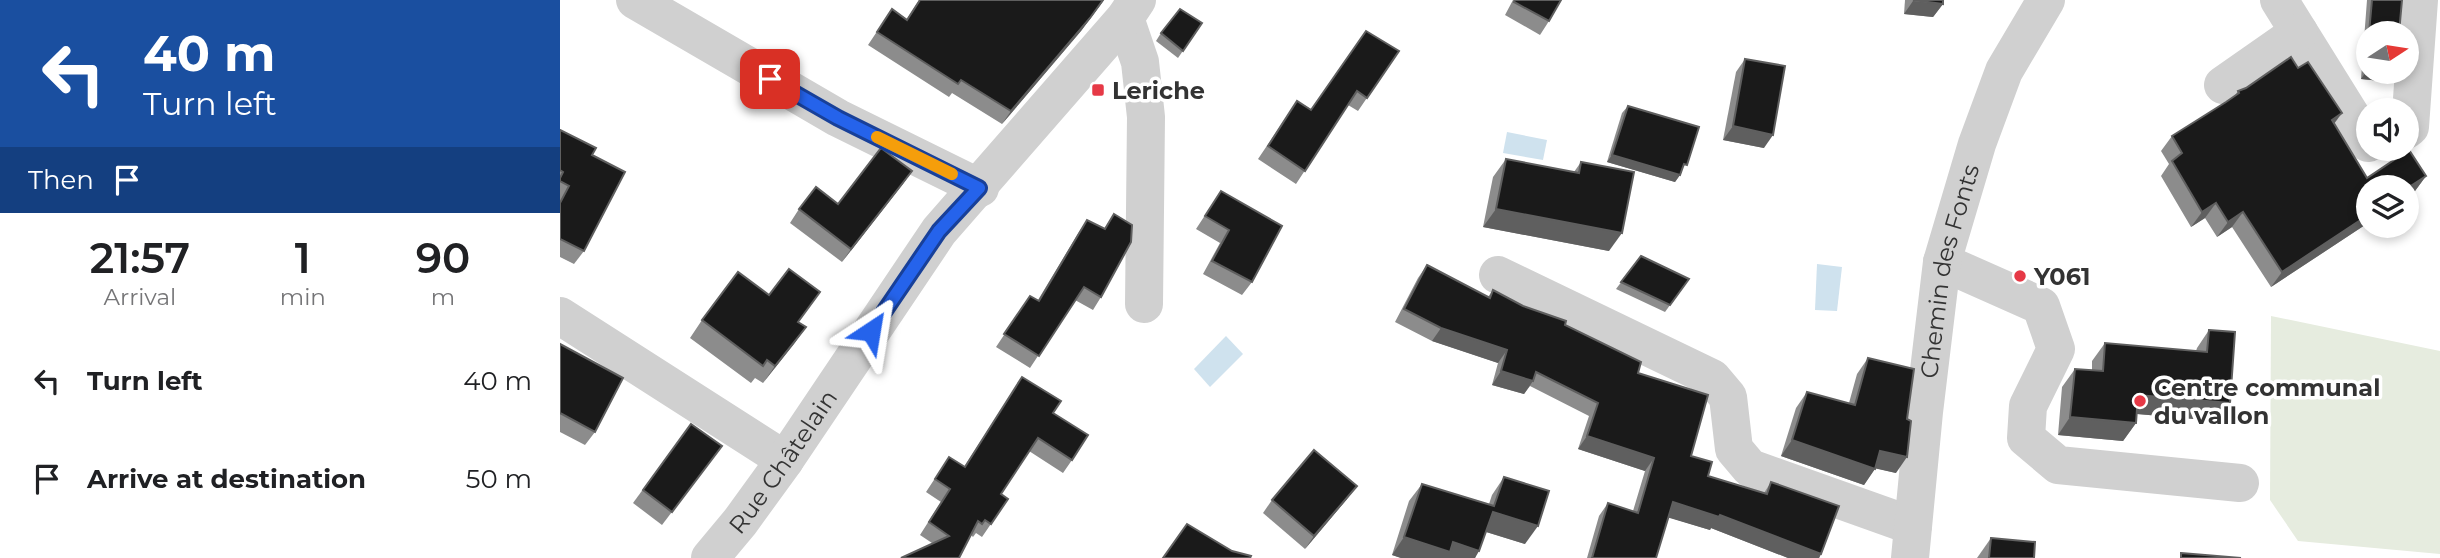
<!DOCTYPE html>
<html lang="en">
<head>
<meta charset="utf-8">
<style>
  :root { --surface:#fff; --page:#f6f6f6; --text:#202124; --muted:#757577 }
  body { margin:0; font-family:Montserrat,sans-serif; background:var(--page); color:var(--text); height:100vh; display:flex; flex-direction:column; font-size:26px; white-space:nowrap }
  * { box-sizing:border-box; margin:0 }
  p { font-size:23px; color:var(--muted) }
  .icon { flex:none; width:38px; height:38px; fill:none; stroke:currentColor; stroke-width:2; stroke-linecap:round; stroke-linejoin:round }
  .map { position:relative; flex:1; overflow:hidden }
  .panel { display:flex; flex-direction:column; background:var(--surface); width:560px }
  .panel>* { flex:none }
  .top-card { background:#1a4fa0; color:#fff; overflow:hidden }
  .needle { width:46px; rotate:78deg }
  .controls { position:absolute; left:1796px; top:21px; display:grid; gap:14px }
  .controls a { display:grid; place-items:center; width:63px; height:63px; border-radius:50%; background:var(--surface); box-shadow:0 4px 10px #0003; font-size:35px }
  .pin { position:absolute; display:grid; place-items:center; width:60px; height:60px; color:#fff; margin:-30px; border-radius:14px; box-shadow:0 4px 10px #0006 }
  .me { position:absolute; width:77px; margin:-38px; rotate:33deg; stroke-linejoin:round; filter:drop-shadow(0 0 5px #0008) }
  .turn { display:flex; align-items:center; gap:24px; height:147px; padding:0 28px; font-size:32px }
  .turn .icon { width:91px; height:91px; stroke-width:2.5 }
  .turn b { display:block; font-size:49px; line-height:60px }
  .then { display:flex; align-items:center; height:66px; padding:0 28px; background:#0003; gap:14px; font-size:26px }
  .eta { display:flex; justify-content:space-evenly; align-items:center; height:119px; text-align:center }
  .eta b { font-size:42px; font-weight:600; line-height:49px }
  ul { padding:0; list-style:none }
  li { display:flex; align-items:center; gap:21px; height:98px; padding:0 28px }
  li div { flex:1 }
  li b { display:block; font-size:26px }
  li em { font-style:normal }
  main { display:flex; flex:1; min-height:0 }
  .map>svg:first-child { display:block }
  .park { fill:#e6ecdf }
  .water { fill:#cfe2ee }
  .lines { fill:none; stroke-linecap:round; stroke-linejoin:round }
  .minor { stroke:#d0d0d0; stroke-width:38 }
  .wall { fill:#8c8c8c }
  .shaded-wall { fill:#5f5f5f }
  .building { fill:#1a1a1a; stroke:#5f5f5f; stroke-width:2 }
  .route-casing { stroke:#184099; stroke-width:18 }
  .route { stroke:#2563eb; stroke-width:12 }
  .slow { stroke:#f59e0b; stroke-width:12 }
  .poi-dot { fill:#e63946; stroke:#fff; stroke-width:2.5 }
  .labels { text-anchor:middle; dominant-baseline:central; stroke-width:7; stroke-linejoin:round; paint-order:stroke }
  .poi-label { font-size:24px; font-weight:bold; fill:#333; stroke:#fff; text-anchor:start }
  .street-label { font-size:24px; fill:#333; stroke:#fff }
</style>
</head>
<body>
<main>
<section class="panel">
<div class="top-card">
<div class="turn"><svg class="icon" aria-label="left" viewBox="0 0 24 24"><path d="M17 20v-9H6M10 6l-5 5 5 5"/></svg><div><b>40 m</b>Turn left</div></div>
<div class="then">Then<svg class="icon" aria-label="arrive" viewBox="0 0 24 24"><path d="M6 21V4h12l-3 4 3 4H6"/></svg></div>
</div>
<div class="eta">
<div><b>21:57</b><p>Arrival</p></div>
<div><b>1</b><p>min</p></div>
<div><b>90</b><p>m</p></div>
</div>
<ul>
<li><svg class="icon" aria-label="left" viewBox="0 0 24 24"><path d="M17 20v-9H6M10 6l-5 5 5 5"/></svg><div><b>Turn left</b></div><em>40 m</em></li>
<li><svg class="icon" aria-label="arrive" viewBox="0 0 24 24"><path d="M6 21V4h12l-3 4 3 4H6"/></svg><div><b>Arrive at destination</b></div><em>50 m</em></li>
</ul>
</section>
<div class="map">
<svg width="1880" height="558" viewBox="0 0 1880 558">
  <rect width="100%" height="100%" fill="#fff"/>
  <polygon class="park" points="1711,316 1880,351 1880,554 1738,541 1710,500"/>
  <g class="water">
    <polygon points="947,132 987,140 983,160 943,153"/>
    <polygon points="1257,264 1282,267 1277,311 1255,310"/>
    <polygon points="666,336 683,354 650,387 634,369"/>
  </g>
  <g class="lines">
    <g class="minor">
      <polyline points="75,0 278,118 420,188"/>
      <polyline points="1719,0 1808,143"/>
      <polyline points="565,18 580,62 586,117 584,304"/>
      <polyline points="1663,85 1739,32"/>
      <polyline points="1846,130 1850,127 1859,0"/>
      <polyline points="1382,262 1481,306 1496,349 1468,406 1466,438 1498,465 1680,483"/>
      <polyline points="938,275 1152,378 1168,397 1174,449 1190,468 1353,526"/>
      <polyline points="0,316 225,460"/>
      <path id="s1" d="M150 558 180 522 225 460 379 231 565 18 577 0"/>
      <path id="s2" d="M1350 558 1364 412 1382 262 1417 144 1444 71 1486 0"/>
    </g>
  </g>
  <g class="wall">
    <polygon points="359,0 544,0 521,31 442,124 392,93 389,97 308,45 332,9 347,19"/>
    <polygon points="953,0 1001,0 989,21 980,35 945,15"/>
    <polygon points="1345,0 1383,0 1383,4 1373,17 1344,14"/>
    <polygon points="1807,0 1842,0 1839,33 1808,33 1808,72 1836,74 1831,82 1801,79"/>
    <polygon points="642,23 618,58 596,41 601,33"/>
    <polygon points="839,51 798,111 788,105 736,184 698,159 737,101 751,109"/>
    <polygon points="1185,59 1204,148 1163,140 1176,72"/>
    <polygon points="1678,91 1774,124 1807,178 1866,176 1855,191 1808,187 1808,223 1711,287 1672,227 1657,237 1645,218 1631,227 1601,176 1609,164 1601,151 1612,136 1666,102 1674,97"/>
    <polygon points="1068,106 1122,172 1115,182 1047,162 1062,113"/>
    <polygon points="0,130 32,155 24,251 14,264 0,257"/>
    <polygon points="946,159 1014,172 1021,162 1049,251 923,227 933,177"/>
    <polygon points="352,171 282,262 230,223 239,209 278,204"/>
    <polygon points="661,191 692,282 682,295 643,274 660,243 636,229"/>
    <polygon points="554,214 541,297 533,310 515,300 470,368 436,347 470,296 478,300 519,232 527,220 544,229"/>
    <polygon points="1081,256 1129,279 1105,312 1056,289"/>
    <polygon points="867,265 928,297 933,290 963,306 1005,325 1078,373 1131,456 1148,476 1204,493 1211,482 1261,554 1259,558 1228,558 1151,528 1150,530 1108,517 1096,558 1027,558 1039,516 1048,503 1073,511 1085,471 1018,449 1029,416 970,386 964,394 932,385 938,363 872,341 835,322 858,278"/>
    <polygon points="260,292 238,322 246,327 203,383 195,378 191,383 130,338 142,320 209,295"/>
    <polygon points="1649,330 1670,403 1657,421 1577,414 1576,423 1563,441 1498,435 1502,387 1515,369 1532,370 1532,361 1545,343 1636,351 1637,348"/>
    <polygon points="0,344 35,432 25,445 0,432"/>
    <polygon points="1308,358 1336,473 1315,468 1304,485 1221,456 1236,408 1247,392 1289,403 1297,374"/>
    <polygon points="462,377 493,413 512,460 503,473 469,451 441,494 448,499 422,537 416,533 413,537 411,535 372,543 360,535 381,502 366,492 389,457 404,467"/>
    <polygon points="131,424 162,446 102,525 73,503"/>
    <polygon points="944,477 965,544 926,532 915,558 841,558 832,555 849,501 862,484 929,504 932,495"/>
    <polygon points="787,499 745,549 703,513 712,500"/>
    <polygon points="1431,538 1474,558 1417,558"/>
  </g>
  <g class="shaded-wall">
    <polygon points="544,0 521,31 442,124 451,111"/>
    <polygon points="1353,1 1383,4 1373,17 1344,14"/>
    <polygon points="1806,72 1836,74 1831,82 1801,79"/>
    <polygon points="1782,113 1771,128 1772,120"/>
    <polygon points="1173,126 1213,135 1204,148 1163,140"/>
    <polygon points="1052,155 1120,175 1115,182 1047,162"/>
    <polygon points="352,171 343,184 282,262 291,249"/>
    <polygon points="1866,176 1855,191 1846,197 1846,189"/>
    <polygon points="1656,203 1645,218 1631,227 1642,212"/>
    <polygon points="936,209 1062,233 1049,251 923,227"/>
    <polygon points="1683,212 1672,227 1657,237 1668,222"/>
    <polygon points="1808,215 1808,223 1711,287 1722,272"/>
    <polygon points="246,327 234,344 203,383 215,366"/>
    <polygon points="881,328 947,350 938,363 872,341"/>
    <polygon points="941,371 973,381 964,394 932,385"/>
    <polygon points="1578,395 1670,403 1657,421 1566,413"/>
    <polygon points="1510,417 1576,423 1563,441 1498,435"/>
    <polygon points="1027,436 1094,458 1085,471 1018,449"/>
    <polygon points="1232,440 1320,451 1347,457 1336,473 1309,467 1315,469 1304,485 1221,456"/>
    <polygon points="797,486 787,499 745,549 754,536"/>
    <polygon points="1113,502 1160,515 1261,554 1259,558 1228,558 1151,528 1150,530 1103,516"/>
    <polygon points="933,512 978,526 965,544 920,530"/>
    <polygon points="844,537 893,542 919,551 915,558 841,558 832,555"/>
  </g>
  <g class="building">
    <polygon points="360,0 543,0 530,18 451,111 401,80 398,84 317,32 332,9 347,20"/>
    <polygon points="955,0 1001,0 989,21 954,2"/>
    <polygon points="1353,0 1383,0 1383,4"/>
    <polygon points="1812,0 1842,0 1839,33 1809,33"/>
    <polygon points="620,9 642,23 623,51 601,33"/>
    <polygon points="806,31 839,51 807,98 797,91 745,171 708,146 737,101 751,110"/>
    <polygon points="1808,51 1808,72 1806,72"/>
    <polygon points="1731,57 1738,68 1748,62 1782,113 1772,120 1807,178 1849,150 1866,176 1846,189 1846,187 1808,187 1808,215 1722,272 1683,212 1668,222 1656,203 1642,212 1612,161 1622,153 1612,136 1666,102 1679,93 1678,91 1686,88"/>
    <polygon points="1185,59 1225,66 1213,135 1173,126"/>
    <polygon points="1808,72 1837,72 1836,74"/>
    <polygon points="1068,106 1139,127 1127,165 1124,164 1120,175 1052,155"/>
    <polygon points="0,130 36,148 32,155 65,172 24,251 0,239 0,203 9,186 0,181 0,178 3,172 0,170"/>
    <polygon points="321,148 352,171 291,249 239,209 256,187 278,204"/>
    <polygon points="946,159 1019,173 1021,162 1074,172 1062,233 936,209"/>
    <polygon points="661,191 722,226 692,282 652,261 669,230 645,216"/>
    <polygon points="554,214 572,225 571,242 541,297 524,287 479,356 444,334 470,296 479,301 527,220 545,229"/>
    <polygon points="1081,256 1129,279 1110,305 1061,282"/>
    <polygon points="867,265 930,298 933,290 963,306 1006,321 1005,325 1081,362 1078,373 1148,395 1131,456 1152,462 1148,476 1207,494 1211,482 1279,506 1261,554 1160,515 1159,517 1113,502 1096,558 1032,558 1048,503 1078,513 1094,458 1027,436 1038,403 976,372 973,381 941,371 947,350 881,328 844,309"/>
    <polygon points="229,269 260,292 238,322 246,327 215,366 207,360 203,366 142,320 178,272 209,295"/>
    <polygon points="1649,330 1675,332 1670,403 1578,395 1576,423 1510,417 1515,369 1543,371 1545,343 1647,352"/>
    <polygon points="0,344 63,378 35,432 0,413"/>
    <polygon points="1308,358 1354,369 1347,419 1351,421 1347,457 1320,451 1315,469 1232,440 1247,392 1295,405"/>
    <polygon points="462,377 501,401 493,413 528,435 512,460 478,438 441,494 448,499 431,524 425,520 422,524 418,521 399,558 341,558 389,536 369,522 390,489 375,479 389,457 405,467"/>
    <polygon points="131,424 162,446 112,512 83,490"/>
    <polygon points="754,450 797,486 754,536 712,500"/>
    <polygon points="944,477 989,491 978,526 933,512 919,551 893,542 890,552 844,537 862,484 934,506"/>
    <polygon points="627,524 672,551 691,556 690,558 603,558"/>
    <polygon points="1431,538 1475,542 1474,558 1429,558"/>
    <polygon points="1621,553 1681,558 1621,558"/>
  </g>
  <g class="lines">
    <g class="route-casing">
      <polyline id="route" points="210,79 278,118 419,188 379,231 311,331"/>
    </g>
    <use href="#route" class="route"/>
    <polyline class="slow" points="317,137 392,174"/>
  </g>
  <g class="poi-dot">
    <rect x="531" y="83" width="14" height="14" rx="3.5"/>
    <circle cx="1460" cy="276" r="7"/>
    <circle cx="1580" cy="401" r="7"/>
  </g>
  <g class="labels">
    <g class="poi-label">
      <text x="552" y="90">Leriche</text>
      <text x="1474" y="276">Y061</text>
      <text x="1594" y="387">Centre communal<tspan x="1594" dy="28">du vallon</tspan></text>
    </g>
    <g class="street-label">
      <text stroke="none"><textPath href="#s2" startOffset="290">Chemin des Fonts</textPath></text>
      <text stroke="none"><textPath href="#s1" startOffset="121">Rue Châtelain</textPath></text>
    </g>
  </g>
</svg>
<div class="controls">
<a><svg class="needle" viewBox="-14 -14 28 28"><path d="M0-13l5 13h-10z" fill="#e53935"/><path d="M0 13l5-13h-10z" fill="#757577"/></svg></a>
<a><svg class="icon" aria-label="sound" viewBox="0 0 24 24"><path d="M4 9h4l5-4v14l-5-4H4zM17 9q2 3 0 6"/></svg></a>
<a><svg class="icon" aria-label="layers" viewBox="0 0 24 24"><path d="M12 4l9 5-9 5-9-5zM3 14l9 5 9-5"/></svg></a>
</div>
<div class="pin" style="left:210px;top:79px;background:#d93025"><svg class="icon" aria-label="arrive" viewBox="0 0 24 24"><path d="M6 21V4h12l-3 4 3 4H6"/></svg></div>
<svg class="me" style="left:311px;top:331px" viewBox="-20 -20 40 40"><path d="M0-17L14 15 0 8-14 15z" fill="#2563eb" stroke="#fff" stroke-width="4"/></svg>
</div>
</main>
</body>
</html>
